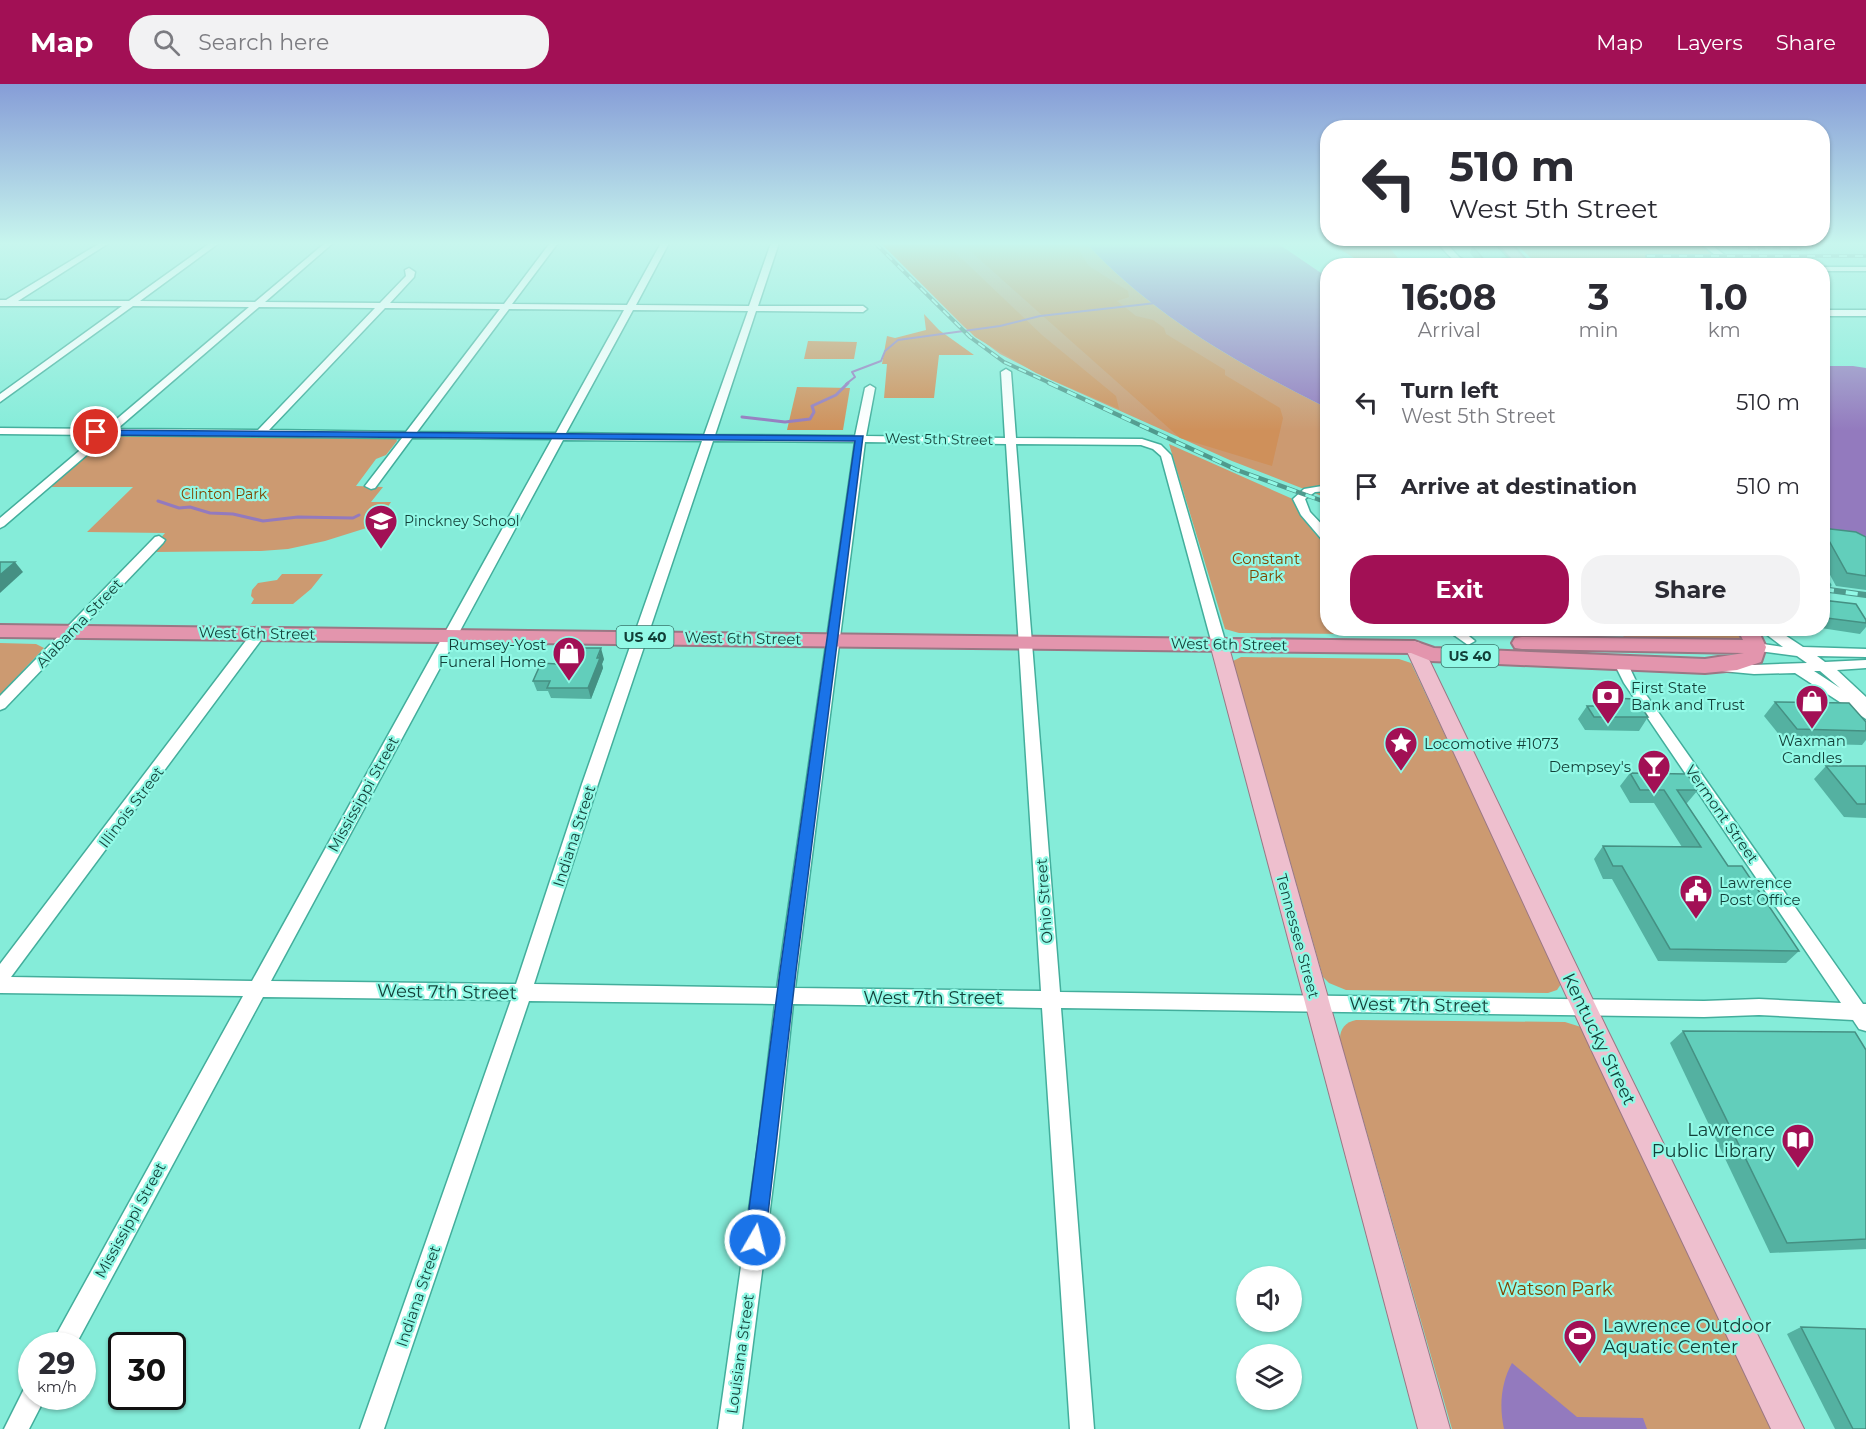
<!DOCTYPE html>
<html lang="en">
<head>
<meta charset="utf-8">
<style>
  :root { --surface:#fff; --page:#f2f2f3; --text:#2b2b33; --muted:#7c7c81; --accent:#a21055 }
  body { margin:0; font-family:Montserrat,sans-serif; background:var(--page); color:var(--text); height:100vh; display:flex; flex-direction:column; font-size:22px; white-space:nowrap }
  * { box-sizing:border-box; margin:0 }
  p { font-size:20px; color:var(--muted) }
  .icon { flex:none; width:33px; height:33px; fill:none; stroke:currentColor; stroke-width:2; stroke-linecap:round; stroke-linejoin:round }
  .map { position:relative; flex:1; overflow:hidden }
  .drawer { position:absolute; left:1320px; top:174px; width:510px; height:378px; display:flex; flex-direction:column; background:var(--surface); border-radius:24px; box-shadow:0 2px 4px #0004 }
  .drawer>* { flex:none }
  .banner { position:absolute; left:1320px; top:36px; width:510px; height:126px; border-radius:24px; box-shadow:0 2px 4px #0004; background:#fff; color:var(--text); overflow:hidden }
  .controls { position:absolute; left:1236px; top:1182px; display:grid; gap:12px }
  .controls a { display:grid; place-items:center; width:66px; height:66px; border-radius:50%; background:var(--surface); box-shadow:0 2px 4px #0004; font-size:30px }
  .speed { position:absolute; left:18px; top:1248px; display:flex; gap:12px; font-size:30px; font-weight:700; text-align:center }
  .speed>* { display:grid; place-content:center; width:78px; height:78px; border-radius:50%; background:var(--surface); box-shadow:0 2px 4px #0004; line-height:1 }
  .speed small { font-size:15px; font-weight:400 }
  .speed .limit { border:3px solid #111; border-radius:9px; background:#fff; color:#111 }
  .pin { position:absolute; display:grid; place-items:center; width:51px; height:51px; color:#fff; margin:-26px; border:3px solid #fff; border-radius:50%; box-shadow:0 2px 6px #0007 }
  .me { position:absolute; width:66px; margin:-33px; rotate:8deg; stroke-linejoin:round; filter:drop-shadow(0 0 4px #0008) }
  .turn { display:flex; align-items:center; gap:21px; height:126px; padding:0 30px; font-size:27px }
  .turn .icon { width:78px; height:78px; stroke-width:2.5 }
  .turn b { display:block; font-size:42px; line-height:51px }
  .eta { display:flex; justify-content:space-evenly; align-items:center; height:102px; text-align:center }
  .eta b { font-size:36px; font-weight:700; line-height:42px }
  .cta { display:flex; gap:12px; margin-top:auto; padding:12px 30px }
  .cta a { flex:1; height:69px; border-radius:24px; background:var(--accent); color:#fff; font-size:24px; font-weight:700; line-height:69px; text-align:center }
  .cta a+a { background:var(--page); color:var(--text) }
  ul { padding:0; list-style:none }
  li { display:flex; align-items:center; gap:18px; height:84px; padding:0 30px }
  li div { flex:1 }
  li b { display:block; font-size:22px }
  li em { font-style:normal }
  header { display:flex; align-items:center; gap:36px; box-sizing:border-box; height:84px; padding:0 30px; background:var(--accent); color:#fff }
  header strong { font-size:28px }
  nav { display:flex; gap:33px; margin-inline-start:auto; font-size:21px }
  .search { width:420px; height:54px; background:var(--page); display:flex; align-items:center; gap:15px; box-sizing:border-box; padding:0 21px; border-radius:24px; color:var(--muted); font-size:22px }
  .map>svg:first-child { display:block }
  .green { fill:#cc9a71 }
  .forest { fill:#cf905a }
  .water { fill:#937abe }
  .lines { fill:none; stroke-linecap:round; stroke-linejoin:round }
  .stream-far1 { stroke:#937abe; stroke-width:2 }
  .stream { stroke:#937abe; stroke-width:3 }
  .minor-casing { stroke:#43ae9c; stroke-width:3 }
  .major-casing { stroke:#9a7784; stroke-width:2 }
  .highway-casing { stroke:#9a7784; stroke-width:4 }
  .minor { fill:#fff; fill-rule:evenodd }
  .major { fill:#eebfce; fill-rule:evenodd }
  .highway { fill:#e395ad; fill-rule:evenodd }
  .rail-far2-casing { stroke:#4f9a8d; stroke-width:4 }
  .rail-far1-casing { stroke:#4f9a8d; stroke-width:4.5 }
  .rail-casing { stroke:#4f9a8d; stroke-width:6 }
  .rail-far2 { stroke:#92f9e6; stroke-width:2; stroke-dasharray:8; stroke-linecap:butt }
  .rail-far1 { stroke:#92f9e6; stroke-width:3; stroke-dasharray:10; stroke-linecap:butt }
  .rail { stroke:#92f9e6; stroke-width:4; stroke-dasharray:12; stroke-linecap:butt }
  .wall { fill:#54b1a1 }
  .shaded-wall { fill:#459083 }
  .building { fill:#62cebb; stroke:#459083; stroke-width:1.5 }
  .route { fill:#1a73e8; stroke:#114b97; stroke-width:1.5 }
  .labels { text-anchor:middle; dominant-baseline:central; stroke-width:4.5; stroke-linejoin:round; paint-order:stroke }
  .far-street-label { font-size:14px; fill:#123f38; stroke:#92f9e6 }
  .far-park-label { font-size:14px; fill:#804500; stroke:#92f9e6 }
  .far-poi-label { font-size:14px; fill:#123f38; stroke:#92f9e6; text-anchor:start }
  .shield { fill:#92f9e6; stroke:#38776c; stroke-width:1.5 }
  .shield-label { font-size:14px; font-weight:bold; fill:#123f38 }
  .park-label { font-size:15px; fill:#804500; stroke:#92f9e6 }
  .street-label { font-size:15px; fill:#123f38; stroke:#92f9e6 }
  .poi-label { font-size:15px; fill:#123f38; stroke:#92f9e6; text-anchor:start }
  .near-street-label { font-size:18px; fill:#123f38; stroke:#92f9e6 }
  .near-poi-label { font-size:18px; fill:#123f38; stroke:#92f9e6; text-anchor:end }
  .near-park-label { font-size:18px; fill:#804500; stroke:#92f9e6 }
</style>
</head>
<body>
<header>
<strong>Map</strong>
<div class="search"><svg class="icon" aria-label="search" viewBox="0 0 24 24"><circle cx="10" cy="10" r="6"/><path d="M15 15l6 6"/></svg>Search here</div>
<nav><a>Map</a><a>Layers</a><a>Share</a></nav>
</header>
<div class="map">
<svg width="1866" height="1345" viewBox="0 0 1866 1345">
  <rect width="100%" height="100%" fill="#85ecd9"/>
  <g class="green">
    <path d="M881 159H1086C1152 231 1240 281 1327 324V414L1232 377 1051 296 1000 270 964 243Z"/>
    <polygon points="1515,159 1675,159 1703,162 1724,180 1552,181 1533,176"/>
    <polygon points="1335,162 1388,162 1402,179 1362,179"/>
    <polygon points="114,352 396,354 397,357 386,371 376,375 356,402 383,403 371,418 391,418 376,441 325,457 288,465 261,467 154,468 166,455 160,455 165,449 87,448 133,403 50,403 105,356"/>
    <polygon points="1169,360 1295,416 1300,430 1327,464 1328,544 1443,545 1451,551 1239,549 1225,545"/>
    <polygon points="282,490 323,490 311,505 293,520 251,520 254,515 251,512 252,506 258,499 277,496"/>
    <polygon points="1621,545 1739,545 1744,557 1624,554"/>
    <polygon points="0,559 36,560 44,564 0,611"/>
    <polygon points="1241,573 1399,575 1411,579 1560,895 1561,900 1557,906 1548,909 1346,906 1329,899 1323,893 1233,577"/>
    <path d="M1356 936 1565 938 1581 943 1772 1345H1452L1340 955C1340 944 1346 938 1356 936Z"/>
  </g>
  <g class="forest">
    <polygon points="881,159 940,159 957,170 1042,251 1116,312 1119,325 1036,289 975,253"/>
    <polygon points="961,159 1074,159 1089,182 1128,207 1129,213 1117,217 1136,232 1153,236 1164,244 1166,250 1225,286 1225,291 1280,324 1283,334 1272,382 1180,354"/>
    <polygon points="924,230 939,246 974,271 939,271 934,314 884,314 887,280 882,280 887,252 895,254 926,246"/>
    <polygon points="808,257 857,258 854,275 804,275"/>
    <polygon points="797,303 850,304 843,346 787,346"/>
  </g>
  <g class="water">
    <path d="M1086 159H1277L1327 193V324C1240 281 1152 231 1086 159Z"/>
    <polygon points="1823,282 1853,282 1866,284 1866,462 1823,458"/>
    <path d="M1512 1279 1577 1333 1643 1334 1647 1345H1504C1499 1322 1501 1299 1512 1279Z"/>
  </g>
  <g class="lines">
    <polyline class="stream-far1" points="846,300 855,293 852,288 881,277 885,267 898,256 1000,242 1040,232 1156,219"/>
    <g class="stream">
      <polyline points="742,333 785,338 810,335 814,328 812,322 836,311 848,299"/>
      <polyline points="158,417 179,424 190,423 210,429 233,430 263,437 298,433 353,434 359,431"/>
    </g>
    <g class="minor-casing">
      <g id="minor">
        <path d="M100 159H109L18 217H129L210 159H219L140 217 255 218 325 159H333L265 218 380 219 406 192 405 186 409 184 415 188 414 193 390 219 504 220 550 159H558L512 220 627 221 661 159H669L636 221 749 222 771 159H779L758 222H863L867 225 863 228 756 227 715 351 855 352 865 304 870 301 875 304 866 352 1005 354 1001 288 1006 285 1011 288 1016 354 1142 355 1161 361 1171 371 1226 560 1224 563 1219 564 1212 560 1161 372 1153 365 1141 361 1016 360 1060 908 1704 917 1759 915 1841 919 1624 599 1614 579 1621 575 1626 576 1635 595 1863 920H1866V947L1859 945 1853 936 1759 931 1704 933 1061 924 1094 1345H1070L1042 924 793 920 778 1062 742 1345H718L758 1062 775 920 529 917 384 1345H360L511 916 263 913 75 1262H50L243 912 0 909V880L254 546 259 545 266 549 264 552 11 893 252 897 552 355 412 354 375 404 371 405 365 402 402 354 110 351 4 442 0 444V434L98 351 0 350V344L105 345 249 223 133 222 0 318V310L122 222H0V216H6ZM259 223 375 224 258 346 117 345ZM385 224 500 225 406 348 269 346ZM509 225 624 226 556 349 417 348ZM633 226 748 227 704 351 566 349ZM563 356 702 357 582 700 516 900 271 897ZM713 357 855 358 777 904 534 900 598 700ZM865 358 1006 360 1041 907 795 904Z"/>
        <path d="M1438 159H1446L1459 173 1475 182C1457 182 1449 173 1438 159Z"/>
        <polygon points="1700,159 1709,159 1739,182 1729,182"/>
        <rect x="1822" y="183" width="44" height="4"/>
        <rect x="1822" y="226" width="44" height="6"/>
        <polygon points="1328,401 1328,407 1315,408 1305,415 1310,428 1328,447 1328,458 1324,458 1301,431 1293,415 1304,405"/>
        <polygon points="159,452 165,456 163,459 5,624 0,626 0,612 155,453"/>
        <polygon points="1822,497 1828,498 1830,501 1828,504 1822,505"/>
        <polygon points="1444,544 1459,544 1475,557 1468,561"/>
        <path d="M1758 544H1774L1803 563 1866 565V573L1817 572 1825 578 1866 576V584L1837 586 1866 613V635L1795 589 1754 590 1711 586 1709 583 1716 578 1754 581 1807 579 1797 572 1751 566 1749 563 1756 559 1783 563ZM1814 587H1820L1840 604Z"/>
        <polygon points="32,1301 32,1312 46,1312 29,1345 4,1345 25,1303"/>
      </g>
    </g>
    <g class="major-casing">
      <g id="major">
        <polygon points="1219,554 1225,556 1228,560 1450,1345 1418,1345 1210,560 1213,556"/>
        <polygon points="1414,557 1420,559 1423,563 1607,945 1804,1345 1771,1345 1589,961 1405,563 1408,559"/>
      </g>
    </g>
    <g class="highway-casing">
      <g id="highway">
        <polygon points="1498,159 1510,159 1531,182 1518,182"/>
        <polygon points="0,541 1414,557 1434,564 1705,575 1744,569 1522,565 1515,564 1512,559 1515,554 1522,553 1743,556 1737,544 1757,544 1766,563 1761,578 1737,586 1705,589 1431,577 1411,569 0,553"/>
      </g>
    </g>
    <use href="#minor" class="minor"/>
    <use href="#major" class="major"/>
    <use href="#highway" class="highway"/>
    <g class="rail-far2-casing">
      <g id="rail-far2">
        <polyline points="875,159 970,253 1004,278 1052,300"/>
        <polyline points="1692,159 1758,165"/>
        <polyline points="1749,162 1800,165"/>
        <polyline points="1647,172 1866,172"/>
      </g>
    </g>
    <g class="rail-far1-casing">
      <polyline id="rail-far1" points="1049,299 1237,386 1328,419"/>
    </g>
    <g class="rail-casing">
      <polyline id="rail" points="1822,505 1866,511"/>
    </g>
    <use href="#rail-far2" class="rail-far2"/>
    <use href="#rail-far1" class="rail-far1"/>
    <use href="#rail" class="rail"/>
  </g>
  <g class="wall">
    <polygon points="1472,162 1508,174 1506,177 1511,182 1481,182 1470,169"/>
    <polygon points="1822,445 1866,453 1866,506 1836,502 1822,476"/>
    <polygon points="1822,516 1866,536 1866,543 1860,550 1821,544 1822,544"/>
    <polygon points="1804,544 1819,544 1817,547"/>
    <polygon points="604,575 602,580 603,584 591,615 551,614 548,607 537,607 533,597 557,580"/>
    <polygon points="1608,614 1648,633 1639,647 1585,646 1578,635 1587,622 1603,622"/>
    <polygon points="1775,618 1866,638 1866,656 1862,661 1786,659 1764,632"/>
    <polygon points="1826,682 1866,682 1866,734 1844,733 1814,695"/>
    <polygon points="1630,689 1698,706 1687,719 1686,719 1728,782 1799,867 1786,879 1658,877 1612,795 1603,795 1594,775 1603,762 1682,763 1654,719 1630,719 1620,702"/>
    <polygon points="1683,947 1866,966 1866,1165 1770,1169 1670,959"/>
    <polygon points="1801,1243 1866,1345 1835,1345 1787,1250"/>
  </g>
  <g class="shaded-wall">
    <polygon points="15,478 23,488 0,509 0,491"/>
    <polygon points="601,564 604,575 602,580 603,584 591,615 588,604"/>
  </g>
  <g class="building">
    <polygon points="1472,162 1497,162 1508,174 1503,174 1511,182 1490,182"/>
    <polygon points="1822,444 1856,448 1866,453 1866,492 1847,489"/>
    <polygon points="0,478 15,478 0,491"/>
    <polygon points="1822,516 1856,520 1866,536 1866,539 1827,534 1825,537 1822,536"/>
    <polygon points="582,564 601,564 597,574 600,574 588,604 547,604 550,597 533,597 541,579 557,580 561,569 580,569"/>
    <polygon points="1608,614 1636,615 1648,633 1594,633 1587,622 1612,622"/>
    <polygon points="1775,618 1849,619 1866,638 1866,647 1797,645"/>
    <polygon points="1826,682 1866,682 1866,720 1857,720"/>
    <polygon points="1630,689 1687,690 1698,706 1677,706 1728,782 1742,782 1799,867 1670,865 1622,782 1613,782 1603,762 1701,763 1664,706 1640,706"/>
    <polygon points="1683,947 1855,948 1866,966 1866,1155 1787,1159"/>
    <polygon points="1801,1243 1866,1245 1866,1345 1853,1345"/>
  </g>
  <linearGradient id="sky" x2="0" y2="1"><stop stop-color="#869dd7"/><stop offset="0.46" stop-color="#c8f6ee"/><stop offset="1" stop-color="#c8f6ee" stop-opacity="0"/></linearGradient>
  <rect width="1866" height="347" fill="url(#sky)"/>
  <polygon class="route" points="93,346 863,352 796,887 765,1156 762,1163 755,1166 748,1163 745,1156 780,887 855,357 96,351 91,348"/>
  <defs>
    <g id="school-pin" transform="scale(1.725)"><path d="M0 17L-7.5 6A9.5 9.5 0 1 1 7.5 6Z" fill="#a21055" stroke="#92f9e6"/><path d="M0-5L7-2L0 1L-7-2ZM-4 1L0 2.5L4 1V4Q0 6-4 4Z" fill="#fff"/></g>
    <g id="shop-pin" transform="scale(1.725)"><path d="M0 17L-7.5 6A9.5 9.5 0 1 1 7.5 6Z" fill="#a21055" stroke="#92f9e6"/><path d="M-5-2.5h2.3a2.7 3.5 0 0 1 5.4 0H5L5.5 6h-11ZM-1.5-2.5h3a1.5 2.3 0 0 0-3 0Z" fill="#fff"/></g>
    <g id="bank-pin" transform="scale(1.725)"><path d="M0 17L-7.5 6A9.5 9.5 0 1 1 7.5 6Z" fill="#a21055" stroke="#92f9e6"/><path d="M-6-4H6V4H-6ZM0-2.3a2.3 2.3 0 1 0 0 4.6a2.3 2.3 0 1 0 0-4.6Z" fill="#fff"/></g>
    <g id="sight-pin" transform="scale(1.725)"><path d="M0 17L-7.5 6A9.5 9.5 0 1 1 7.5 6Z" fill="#a21055" stroke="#92f9e6"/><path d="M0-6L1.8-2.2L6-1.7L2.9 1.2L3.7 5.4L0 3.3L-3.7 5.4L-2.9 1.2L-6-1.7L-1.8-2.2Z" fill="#fff"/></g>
    <g id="bar-pin" transform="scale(1.725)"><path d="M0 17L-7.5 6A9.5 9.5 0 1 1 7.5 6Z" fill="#a21055" stroke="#92f9e6"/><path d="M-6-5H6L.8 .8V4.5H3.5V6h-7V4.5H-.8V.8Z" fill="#fff"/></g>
    <g id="civic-pin" transform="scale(1.725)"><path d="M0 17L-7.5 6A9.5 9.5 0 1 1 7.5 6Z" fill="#a21055" stroke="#92f9e6"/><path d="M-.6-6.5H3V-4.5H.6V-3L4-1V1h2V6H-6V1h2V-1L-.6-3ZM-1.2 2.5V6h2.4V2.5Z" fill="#fff"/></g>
    <g id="library-pin" transform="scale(1.725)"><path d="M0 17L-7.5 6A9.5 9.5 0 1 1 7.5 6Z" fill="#a21055" stroke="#92f9e6"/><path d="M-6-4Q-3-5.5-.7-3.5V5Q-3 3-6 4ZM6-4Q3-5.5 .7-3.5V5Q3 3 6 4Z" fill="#fff"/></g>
    <g id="stadium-pin" transform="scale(1.725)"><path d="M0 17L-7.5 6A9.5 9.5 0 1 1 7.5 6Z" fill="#a21055" stroke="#92f9e6"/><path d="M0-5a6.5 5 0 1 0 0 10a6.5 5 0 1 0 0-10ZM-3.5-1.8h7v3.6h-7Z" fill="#fff"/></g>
  </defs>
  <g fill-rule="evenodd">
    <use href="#school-pin" x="381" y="437"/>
    <use href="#shop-pin" x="569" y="569"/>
    <use href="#bank-pin" x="1608" y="612"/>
    <use href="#shop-pin" x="1812" y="617"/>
    <use href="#sight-pin" x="1401" y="659"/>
    <use href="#bar-pin" x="1654" y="682"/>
    <use href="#civic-pin" x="1696" y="807"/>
    <use href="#library-pin" x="1798" y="1056"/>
    <use href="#stadium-pin" x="1580" y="1252"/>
  </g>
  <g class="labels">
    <g class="far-street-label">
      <text transform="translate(939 355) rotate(1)">West 5th Street</text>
    </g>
    <g class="far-park-label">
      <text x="224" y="410">Clinton Park</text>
    </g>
    <g class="far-poi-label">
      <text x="404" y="437">Pinckney School</text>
    </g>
    <g class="shield">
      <rect x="616.5" y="542" width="57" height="22" rx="4.5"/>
      <rect x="1441.5" y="561" width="57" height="22" rx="4.5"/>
    </g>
    <g class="shield-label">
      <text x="645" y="553">US 40</text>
      <text x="1470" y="572">US 40</text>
    </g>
    <g class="park-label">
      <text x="1266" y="474">Constant<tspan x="1266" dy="17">Park</tspan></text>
    </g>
    <g class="street-label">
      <text transform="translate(79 539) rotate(-46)">Alabama Street</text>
      <text transform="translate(257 549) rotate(1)">West 6th Street</text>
      <text transform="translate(743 554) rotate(1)">West 6th Street</text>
      <text transform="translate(1229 560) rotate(1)">West 6th Street</text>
      <text transform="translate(363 710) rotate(-61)">Mississippi Street</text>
      <text transform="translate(131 723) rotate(-53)">Illinois Street</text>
      <text transform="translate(1722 730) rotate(55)">Vermont Street</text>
      <text transform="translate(574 752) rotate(-72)">Indiana Street</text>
      <text transform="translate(1044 817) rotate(-94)">Ohio Street</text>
      <text transform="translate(1298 852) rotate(75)">Tennessee Street</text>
      <text transform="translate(130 1136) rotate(-61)">Mississippi Street</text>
      <text transform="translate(418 1212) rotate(-71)">Indiana Street</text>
      <text transform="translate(740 1270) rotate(-82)">Louisiana Street</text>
    </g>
    <g class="poi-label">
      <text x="546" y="560" text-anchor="end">Rumsey-Yost<tspan x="546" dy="17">Funeral Home</tspan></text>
      <text x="1631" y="603">First State<tspan x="1631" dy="17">Bank and Trust</tspan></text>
      <text x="1812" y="656" text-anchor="middle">Waxman<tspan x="1812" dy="17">Candles</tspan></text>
      <text x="1424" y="659">Locomotive #1073</text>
      <text x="1631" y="682" text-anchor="end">Dempsey's</text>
      <text x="1719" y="798">Lawrence<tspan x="1719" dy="17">Post Office</tspan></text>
    </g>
    <g class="near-street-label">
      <text transform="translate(447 908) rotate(1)">West 7th Street</text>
      <text x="933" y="914">West 7th Street</text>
      <text transform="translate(1419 921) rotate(1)">West 7th Street</text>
      <text transform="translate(1599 955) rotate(64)">Kentucky Street</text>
    </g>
    <g class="near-poi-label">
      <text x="1775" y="1046">Lawrence<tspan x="1775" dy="21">Public Library</tspan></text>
      <text x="1603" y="1242" text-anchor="start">Lawrence Outdoor<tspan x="1603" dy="21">Aquatic Center</tspan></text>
    </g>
    <g class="near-park-label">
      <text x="1555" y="1205">Watson Park</text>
    </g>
  </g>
</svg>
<div class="controls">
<a><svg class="icon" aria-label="sound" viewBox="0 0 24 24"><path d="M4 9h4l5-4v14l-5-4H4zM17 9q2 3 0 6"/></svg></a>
<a><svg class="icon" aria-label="layers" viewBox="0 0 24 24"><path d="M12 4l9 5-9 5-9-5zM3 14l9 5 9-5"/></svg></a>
</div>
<div class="speed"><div>29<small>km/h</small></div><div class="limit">30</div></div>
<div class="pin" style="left:96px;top:348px;background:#d93025"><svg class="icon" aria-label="arrive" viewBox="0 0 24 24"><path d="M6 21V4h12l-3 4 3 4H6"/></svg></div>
<svg class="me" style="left:755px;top:1156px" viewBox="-20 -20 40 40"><circle r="17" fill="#1a73e8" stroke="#fff" stroke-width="3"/><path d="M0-11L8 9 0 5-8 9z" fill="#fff"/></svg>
<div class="banner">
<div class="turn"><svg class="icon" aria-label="left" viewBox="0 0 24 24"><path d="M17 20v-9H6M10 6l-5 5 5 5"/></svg><div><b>510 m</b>West 5th Street</div></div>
</div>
<section class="drawer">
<div class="eta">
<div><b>16:08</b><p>Arrival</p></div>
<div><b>3</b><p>min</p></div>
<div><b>1.0</b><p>km</p></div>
</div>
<ul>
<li><svg class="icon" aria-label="left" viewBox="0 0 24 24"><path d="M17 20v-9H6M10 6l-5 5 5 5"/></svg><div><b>Turn left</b><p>West 5th Street</p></div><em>510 m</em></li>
<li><svg class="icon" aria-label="arrive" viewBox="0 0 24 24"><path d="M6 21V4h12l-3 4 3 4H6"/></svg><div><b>Arrive at destination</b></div><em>510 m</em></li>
</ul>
<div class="cta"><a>Exit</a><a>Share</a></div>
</section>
</div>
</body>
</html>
